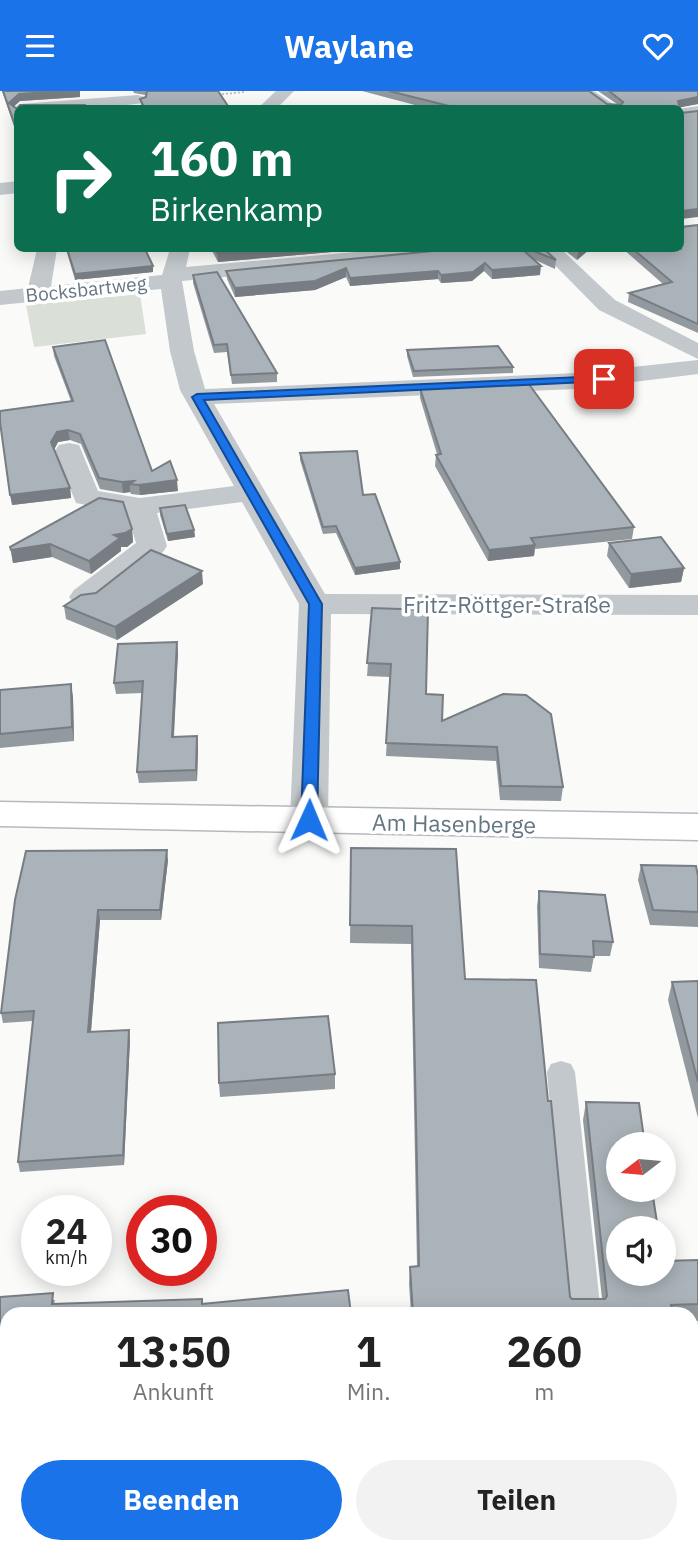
<!DOCTYPE html>
<html lang="de">
<head>
<meta charset="utf-8">
<style>
  :root { --surface:#fff; --page:#f2f2f2; --text:#222; --muted:#767676; --accent:#1a73e8 }
  body { margin:0; font-family:"IBM Plex Sans",sans-serif; background:var(--page); color:var(--text); height:100vh; display:flex; flex-direction:column; font-size:26px; white-space:nowrap }
  * { box-sizing:border-box; margin:0 }
  p { font-size:23px; color:var(--muted) }
  .icon { flex:none; width:38px; height:38px; fill:none; stroke:currentColor; stroke-width:2; stroke-linecap:round; stroke-linejoin:round }
  .map { position:relative; flex:1; overflow:hidden }
  .panel { position:absolute; left:0px; top:1216px; width:698px; height:247px; display:flex; flex-direction:column; background:var(--surface); border-radius:21px 21px 0 0; box-shadow:0 4px 18px #0003 }
  .panel>* { flex:none }
  .top-card { position:absolute; left:14px; top:14px; width:670px; height:147px; border-radius:10px; box-shadow:0 4px 18px #0003; background:#0b6e4f; color:#fff; overflow:hidden }
  .needle { width:46px; rotate:254deg }
  .controls { position:absolute; left:606px; top:1041px; display:grid; gap:14px }
  .controls a { display:grid; place-items:center; width:70px; height:70px; border-radius:50%; background:var(--surface); box-shadow:0 4px 18px #0003; font-size:35px }
  .speed { position:absolute; left:21px; top:1104px; display:flex; gap:14px; font-size:35px; font-weight:700; text-align:center }
  .speed>* { display:grid; place-content:center; width:91px; height:91px; border-radius:50%; background:var(--surface); box-shadow:0 4px 18px #0003; line-height:1 }
  .speed small { font-size:18px; font-weight:400 }
  .speed .limit { border:10px solid #d22; background:#fff; color:#111 }
  .pin { position:absolute; display:grid; place-items:center; width:60px; height:60px; color:#fff; margin:-30px; border-radius:14px; box-shadow:0 4px 10px #0006 }
  .me { position:absolute; width:77px; margin:-38px; rotate:1deg; stroke-linejoin:round; filter:drop-shadow(0 0 5px #0008) }
  .turn { display:flex; align-items:center; gap:24px; height:147px; padding:0 21px; font-size:32px }
  .turn .icon { width:91px; height:91px; stroke-width:2.5 }
  .turn b { display:block; font-size:49px; line-height:60px }
  .eta { display:flex; justify-content:space-evenly; align-items:center; height:119px; text-align:center }
  .eta b { font-size:42px; font-weight:700; line-height:49px }
  .button { display:flex; gap:14px; margin-top:auto; padding:14px 21px }
  .button a { flex:1; height:80px; border-radius:42px; background:var(--accent); color:#fff; font-size:28px; font-weight:700; line-height:80px; text-align:center }
  .button a+a { background:var(--page); color:var(--text) }
  header { display:flex; justify-content:space-between; align-items:center; height:91px; padding:0 21px; background:var(--accent); color:#fff; font-size:32px; font-weight:700 }
  .map>svg:first-child { display:block }
  .green { fill:#dadfd7 }
  .lines { fill:none; stroke-linecap:round; stroke-linejoin:round }
  .secondary-casing { stroke:#b3babf; stroke-width:3 }
  .path { stroke:#bbbfc2; stroke-width:2; stroke-dasharray:2 2; stroke-linecap:butt }
  .lane { fill:#c3c8cc; fill-rule:evenodd }
  .street { fill:#c3c8cc; fill-rule:evenodd }
  .secondary { fill:#fff; fill-rule:evenodd }
  .wall { fill:#929a9f }
  .shaded-wall { fill:#777d82 }
  .building { fill:#aab3b9; stroke:#777d82; stroke-width:2 }
  .route { fill:#1a73e8; stroke:#114b97; stroke-width:2 }
  .labels { text-anchor:middle; dominant-baseline:central; stroke-width:7; stroke-linejoin:round; paint-order:stroke }
  .far-street-label { font-size:19px; fill:#657683; stroke:#fff }
  .street-label { font-size:23px; fill:#657683; stroke:#fff }
</style>
</head>
<body>
<header><svg class="icon" aria-label="menu" viewBox="0 0 24 24"><path d="M4 6h16M4 12h16M4 18h16"/></svg>Waylane<svg class="icon" aria-label="heart" viewBox="0 0 24 24"><path d="M12 20l-8-8c-3-5 5-10 8-4 3-6 11-1 8 4z"/></svg></header>
<div class="map">
<svg width="698" height="1462" viewBox="0 0 698 1462">
  <rect width="100%" height="100%" fill="#fafaf8"/>
  <polygon class="green" points="140,203 146,243 34,256 26,214"/>
  <g class="lines">
    <g class="secondary-casing">
      <polygon id="secondary" points="0,711 698,723 698,749 0,735"/>
    </g>
    <polyline class="path" points="214,4 244,1"/>
    <g class="lane">
      <polygon points="583,0 594,0 620,18 608,18"/>
      <polygon points="561,970 571,973 575,981 601,1223 569,1223 547,981 551,973"/>
      <polygon points="691,1260 698,1262 698,1297 691,1295"/>
    </g>
    <g class="street">
      <polygon points="276,0 294,0 276,18 257,18"/>
      <polygon points="138,4 144,6 146,9 144,12 92,18 18,18 18,22 12,18 20,13"/>
      <polygon points="698,15 698,25 681,27 679,18"/>
      <polygon points="18,90 18,102 0,104 0,92"/>
      <polygon points="37,158 57,158 51,195 162,184 170,158 190,158 186,176 390,158 463,158 460,162 453,164 182,190 194,260 205,298 577,282 698,269 698,283 577,298 214,313 325,503 698,504 698,524 331,523 328,729 323,738 309,742 295,738 290,729 299,513 242,411 157,422 167,455 163,461 96,513 85,515 74,513 69,506 74,499 136,452 127,422 76,412 55,360 59,354 69,352 79,354 98,400 140,407 234,395 180,299 170,260 161,198 0,214 0,200 28,197"/>
      <polygon points="539,158 561,158 615,209 698,252 698,268 599,219"/>
      <rect x="691" y="1381" width="7" height="60"/>
      <rect x="0" y="1393" width="7" height="60"/>
    </g>
    <use href="#secondary" class="secondary"/>
  </g>
  <g class="wall">
    <polygon points="2,0 80,0 80,6 20,10 14,15 18,18 18,47"/>
    <polygon points="133,0 218,0 230,18 142,18 140,8 146,6 146,5 145,4 134,2"/>
    <polygon points="362,0 589,0 607,13 617,13 598,0 698,0 698,13 679,16 430,18"/>
    <polygon points="698,134 698,242 628,211 629,202 663,193 623,158 681,158"/>
    <polygon points="66,158 145,158 153,181 75,189"/>
    <polygon points="211,158 366,158 218,171"/>
    <polygon points="454,158 544,158 556,169 555,178 533,168 540,184 492,188 484,180 472,190 441,192 438,188 350,195 346,186 315,199 235,206 227,188 226,180"/>
    <polygon points="563,158 590,158 577,169"/>
    <polygon points="193,184 277,282 277,291 232,293 227,261 214,262 193,192"/>
    <polygon points="53,256 152,380 178,400 140,404 131,403 130,401 123,402 100,398 81,353 70,349 58,351 54,358 70,397 71,407 12,414 71,310 54,265"/>
    <polygon points="407,259 513,276 513,282 413,286 407,265"/>
    <polygon points="420,297 634,436 632,448 535,458 534,465 488,470 435,375 436,364 437,363 420,307"/>
    <polygon points="300,362 363,404 400,471 400,478 355,484 336,442 323,443 300,369"/>
    <polygon points="160,417 194,439 195,446 168,450 160,424"/>
    <polygon points="132,438 133,451 127,456 121,456 121,460 91,483 52,466 13,472 10,456"/>
    <polygon points="609,452 684,477 681,491 629,497 607,465"/>
    <polygon points="203,493 117,549 66,528 64,515"/>
    <polygon points="372,517 442,630 503,603 563,696 561,710 500,709 496,670 386,665 390,586 367,585"/>
    <polygon points="178,561 174,646 197,645 198,656 197,690 139,692 137,681 143,602 116,603 114,592"/>
    <polygon points="71,593 73,607 74,650 0,657 0,599"/>
    <polygon points="351,757 465,888 570,1206 572,1208 602,1208 583,1029 586,1011 618,1183 698,1169 698,1230 691,1231 691,1223 411,1223 409,1193 410,1176 417,1175 411,853 350,852"/>
    <polygon points="168,769 161,829 100,829 91,941 130,949 124,1074 20,1081 18,1071 33,930 3,932 1,922 15,809"/>
    <polygon points="641,774 698,785 698,836 650,834 638,789"/>
    <polygon points="539,800 613,851 610,865 594,865 591,881 539,877 537,815"/>
    <polygon points="698,890 698,1027 668,909 672,891"/>
    <polygon points="335,983 335,998 220,1006 219,992"/>
    <polygon points="0,1206 55,1209 54,1213 202,1208 202,1213 351,1223 7,1223 7,1363 0,1363"/>
  </g>
  <g class="shaded-wall">
    <polygon points="65,0 80,0 80,6 20,10 10,19 9,12 19,3"/>
    <polygon points="698,6 698,13 677,17 678,10"/>
    <polygon points="698,118 698,126 681,128 681,120"/>
    <polygon points="271,158 366,158 218,171 217,162"/>
    <polygon points="582,158 590,158 577,169 578,161"/>
    <polygon points="485,172 484,180 472,190 441,192 441,184"/>
    <polygon points="153,175 153,181 75,189 75,183"/>
    <polygon points="541,175 540,184 492,188 492,179"/>
    <polygon points="346,177 346,186 315,199 235,206 235,197"/>
    <polygon points="438,180 438,188 350,195 350,187"/>
    <polygon points="68,339 70,349 58,351 53,361 51,351 57,341"/>
    <polygon points="177,389 178,400 140,404 139,394"/>
    <polygon points="134,390 130,393 130,401 123,402 122,391"/>
    <polygon points="70,397 71,407 12,414 10,404"/>
    <polygon points="132,438 133,451 127,456 121,456 121,460 91,483 89,470 114,444"/>
    <polygon points="194,439 195,446 168,450 167,443"/>
    <polygon points="50,453 52,466 13,472 11,459"/>
    <polygon points="535,454 534,465 488,470 489,459"/>
    <polygon points="400,471 400,478 355,484 355,477"/>
    <polygon points="684,477 681,491 629,497 631,483"/>
    <polygon points="202,480 203,493 117,549 115,536"/>
    <polygon points="177,551 178,561 173,657 172,646"/>
    <polygon points="71,593 73,607 74,650 72,636"/>
    <polygon points="197,645 198,656 197,690 196,679"/>
    <polygon points="167,759 168,769 161,829 160,819"/>
    <polygon points="98,819 100,829 90,951 88,941"/>
    <polygon points="129,939 130,949 124,1074 123,1064"/>
  </g>
  <g class="building">
    <polygon points="3,0 65,0 19,3 9,12 17,18 20,14 85,14 87,18 18,18 18,43"/>
    <polygon points="147,0 218,0 230,18 145,18 140,8 146,6"/>
    <polygon points="389,0 589,0 607,13 621,14 623,11 609,0 698,0 698,6 678,10 680,18 435,18 453,16"/>
    <polygon points="698,20 698,118 681,120 681,22"/>
    <polygon points="698,134 698,233 629,202 672,191 633,158 681,158 681,136"/>
    <polygon points="67,158 145,158 153,175 75,183"/>
    <polygon points="215,158 271,158 217,162"/>
    <polygon points="454,158 522,158 541,175 492,179 485,172 473,181 441,184 438,180 350,187 346,177 315,190 235,197 226,180"/>
    <polygon points="529,158 544,158 556,169"/>
    <polygon points="217,181 277,282 231,284 227,253 214,254 193,184"/>
    <polygon points="105,249 152,380 170,370 177,389 139,394 130,393 134,390 122,391 99,387 80,343 68,339 57,341 51,351 70,397 10,404 0,331 0,320 73,310 53,256"/>
    <polygon points="498,255 513,276 414,280 407,259"/>
    <polygon points="528,292 634,436 531,447 535,454 489,459 436,364 441,363 420,297"/>
    <polygon points="357,360 363,404 375,403 400,471 355,477 336,435 323,436 300,362"/>
    <polygon points="99,407 123,411 132,438 125,442 114,444 120,447 89,470 50,453 11,459 10,456"/>
    <polygon points="185,414 194,439 167,443 160,417"/>
    <polygon points="661,446 684,477 631,483 609,452"/>
    <polygon points="151,459 202,480 115,536 64,515 81,504 96,502"/>
    <polygon points="372,517 428,519 426,603 443,604 442,630 503,603 526,604 551,623 563,696 501,695 497,656 386,652 391,573 367,572"/>
    <polygon points="177,551 172,646 197,645 196,679 137,681 143,590 114,592 118,553"/>
    <polygon points="71,593 72,636 0,643 0,599"/>
    <polygon points="351,757 456,758 465,888 536,889 548,1010 551,1010 570,1206 572,1208 605,1208 607,1205 586,1011 639,1012 645,1054 618,1054 618,1099 652,1099 658,1138 618,1138 618,1183 663,1183 663,1170 698,1169 698,1213 671,1214 673,1223 413,1223 410,1176 419,1175 412,835 350,834"/>
    <polygon points="167,759 160,819 98,819 88,941 129,939 123,1064 18,1071 34,920 1,922 15,809 26,760"/>
    <polygon points="641,774 696,775 698,785 698,821 653,819"/>
    <polygon points="539,800 605,804 613,851 593,850 594,866 540,863"/>
    <polygon points="698,890 698,991 672,891"/>
    <polygon points="328,925 335,983 219,992 218,932"/>
    <polygon points="348,1199 351,1223 7,1223 7,1355 0,1356 0,1206 53,1202 52,1213 202,1208 202,1213"/>
  </g>
  <polygon class="route" points="604,285 610,288 608,290 204,309 322,513 317,729 309,734 304,733 301,729 309,513 192,306 197,303"/>
  <g class="labels">
    <g class="far-street-label">
      <text transform="translate(86 198) rotate(-6)">Bocksbartweg</text>
    </g>
    <g class="street-label">
      <text x="507" y="513">Fritz-Röttger-Straße</text>
      <text transform="translate(454 732) rotate(1)">Am Hasenberge</text>
    </g>
  </g>
</svg>
<div class="controls">
<a><svg class="needle" viewBox="-14 -14 28 28"><path d="M0-13l5 13h-10z" fill="#e53935"/><path d="M0 13l5-13h-10z" fill="#767676"/></svg></a>
<a><svg class="icon" aria-label="sound" viewBox="0 0 24 24"><path d="M4 9h4l5-4v14l-5-4H4zM17 9q2 3 0 6"/></svg></a>
</div>
<div class="speed"><div>24<small>km/h</small></div><div class="limit">30</div></div>
<div class="pin" style="left:604px;top:288px;background:#d93025"><svg class="icon" aria-label="arrive" viewBox="0 0 24 24"><path d="M6 21V4h12l-3 4 3 4H6"/></svg></div>
<svg class="me" style="left:309px;top:729px" viewBox="-20 -20 40 40"><path d="M0-17L14 15 0 8-14 15z" fill="#1a73e8" stroke="#fff" stroke-width="4"/></svg>
<div class="top-card">
<div class="turn"><svg class="icon" aria-label="right" viewBox="0 0 24 24"><path d="M7 20v-9h11M14 6l5 5-5 5"/></svg><div><b>160 m</b>Birkenkamp</div></div>
</div>
<section class="panel">
<div class="eta">
<div><b>13:50</b><p>Ankunft</p></div>
<div><b>1</b><p>Min.</p></div>
<div><b>260</b><p>m</p></div>
</div>
<div class="button"><a>Beenden</a><a>Teilen</a></div>
</section>
</div>
</body>
</html>
